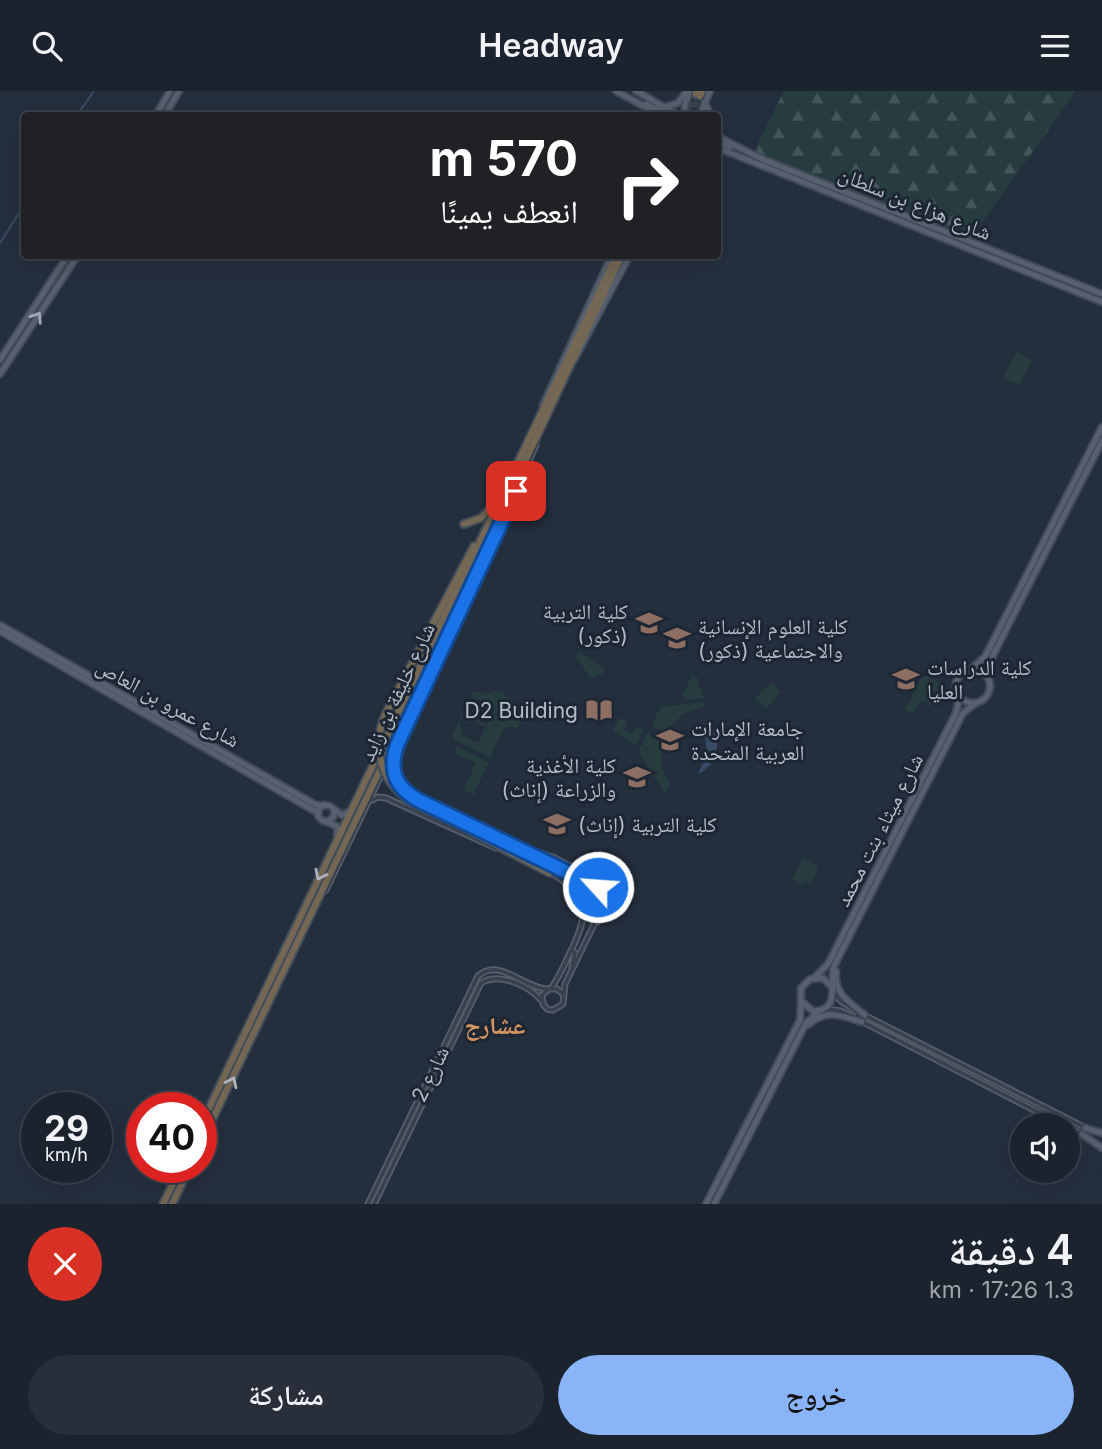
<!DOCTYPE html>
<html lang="ar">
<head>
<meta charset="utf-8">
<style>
  :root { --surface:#1b232e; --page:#282f3a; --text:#f1f3f6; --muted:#a0a4aa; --line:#39404a; --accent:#8ab4f8 }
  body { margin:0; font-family:Inter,"Noto Naskh Arabic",sans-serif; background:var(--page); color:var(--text); direction:rtl; height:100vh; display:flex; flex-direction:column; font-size:26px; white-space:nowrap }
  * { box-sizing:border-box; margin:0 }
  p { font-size:23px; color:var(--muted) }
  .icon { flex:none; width:38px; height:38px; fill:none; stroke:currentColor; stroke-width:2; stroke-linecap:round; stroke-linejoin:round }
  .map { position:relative; height:1113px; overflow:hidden; direction:ltr }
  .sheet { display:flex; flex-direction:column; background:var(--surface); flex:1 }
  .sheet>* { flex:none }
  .hud { position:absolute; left:21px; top:21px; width:700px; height:147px; border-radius:7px; box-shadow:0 7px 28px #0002,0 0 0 2px var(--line); direction:rtl; background:#202124; color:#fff; overflow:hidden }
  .buttons { position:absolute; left:1010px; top:1022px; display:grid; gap:14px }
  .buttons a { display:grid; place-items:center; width:70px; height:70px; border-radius:50%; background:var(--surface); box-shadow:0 7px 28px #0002,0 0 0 2px var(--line); font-size:35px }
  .speed { position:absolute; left:21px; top:1001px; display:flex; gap:14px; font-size:35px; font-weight:700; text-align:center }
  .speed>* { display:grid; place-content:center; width:91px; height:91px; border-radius:50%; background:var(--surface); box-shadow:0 7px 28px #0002,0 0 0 2px var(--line); line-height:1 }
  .speed small { font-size:18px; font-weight:400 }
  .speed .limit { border:10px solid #d22; background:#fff; color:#111 }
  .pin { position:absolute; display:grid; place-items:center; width:60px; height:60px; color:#fff; margin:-30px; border-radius:14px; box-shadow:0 4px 10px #0006 }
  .me { position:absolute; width:77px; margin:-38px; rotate:296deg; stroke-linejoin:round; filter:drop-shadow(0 0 5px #0008) }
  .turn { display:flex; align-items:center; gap:24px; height:147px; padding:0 28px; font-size:32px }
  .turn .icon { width:91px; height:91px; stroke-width:2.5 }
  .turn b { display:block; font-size:49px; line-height:60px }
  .round { display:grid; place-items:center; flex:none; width:74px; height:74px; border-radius:37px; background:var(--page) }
  .head { display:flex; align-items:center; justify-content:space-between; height:119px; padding:0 28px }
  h1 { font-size:42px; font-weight:600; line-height:52px }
  .action { display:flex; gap:14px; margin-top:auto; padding:14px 28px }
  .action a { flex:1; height:80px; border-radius:42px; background:var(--accent); color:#111; font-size:28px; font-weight:600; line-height:80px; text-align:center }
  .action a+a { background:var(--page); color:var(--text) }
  header { display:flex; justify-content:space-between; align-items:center; height:91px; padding:0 28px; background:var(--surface); font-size:32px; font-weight:600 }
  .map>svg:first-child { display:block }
  .grass { fill:#263c3f }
  .forest { fill:url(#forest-firs) }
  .water { fill:#394c67 }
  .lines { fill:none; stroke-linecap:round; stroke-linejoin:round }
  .stream { stroke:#394c67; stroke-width:2 }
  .highway-tunnel { stroke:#3a4453; stroke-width:6; stroke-dasharray:6 3; stroke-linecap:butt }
  .minor-casing { stroke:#565f6c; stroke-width:7 }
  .major-casing { stroke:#414a57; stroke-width:9 }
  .highway-casing { stroke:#434c59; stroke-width:10 }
  .minor { stroke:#38414e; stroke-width:3.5 }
  .major { stroke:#56606e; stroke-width:5 }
  .highway { stroke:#746855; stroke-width:6 }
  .highway-bridge-casing { stroke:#434c59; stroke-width:10; stroke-linecap:butt }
  .highway-bridge { stroke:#746855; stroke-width:6 }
  .oneway { stroke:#a1aab7 }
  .oneway2 { stroke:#aeb4bd }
  .route-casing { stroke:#114b97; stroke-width:18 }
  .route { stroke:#1a73e8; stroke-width:12 }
  .labels { text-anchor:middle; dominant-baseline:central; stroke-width:6; stroke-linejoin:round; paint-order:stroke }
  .street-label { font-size:21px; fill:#b4bcc9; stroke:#1d2633 }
  .poi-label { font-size:21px; fill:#b4bcc9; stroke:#1d2633; text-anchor:start }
  .quarter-label { font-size:24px; font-weight:bold; fill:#d59563; stroke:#1d2633 }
</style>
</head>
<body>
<header><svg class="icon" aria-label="menu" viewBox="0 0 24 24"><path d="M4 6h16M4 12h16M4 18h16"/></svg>Headway<svg class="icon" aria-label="search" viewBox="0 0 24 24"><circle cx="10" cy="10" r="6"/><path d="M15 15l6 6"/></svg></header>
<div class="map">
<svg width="1102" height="1113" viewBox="0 0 1102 1113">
  <defs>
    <pattern id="forest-firs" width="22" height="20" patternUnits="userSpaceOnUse" patternTransform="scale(1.75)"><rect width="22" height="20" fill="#263c3f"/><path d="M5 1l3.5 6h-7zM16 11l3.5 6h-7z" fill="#435659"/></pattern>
  </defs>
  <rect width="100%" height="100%" fill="#242f3e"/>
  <g class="grass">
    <polygon points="1016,261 1032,269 1019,294 1003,286"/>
    <polygon points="579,560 591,570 594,568 606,581 591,588 576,565"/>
    <polygon points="923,583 943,593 933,614 921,609 913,622 905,618"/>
    <polygon points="692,584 697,586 704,607 684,609 682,605"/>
    <polygon points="771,591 781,601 766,618 755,608"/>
    <polygon points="500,598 524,622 517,638 510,635 504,637 491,664 493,665 490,667 454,648 452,644 467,614 459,634 462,637 461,644 479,652 485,636 469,628 463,633 470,618 470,625 486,633 495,618 478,608 471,613 469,611 472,601 493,602 494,600 500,600"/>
    <polygon points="705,611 704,616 683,623 666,640 651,636 660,616"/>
    <polygon points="619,627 627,630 624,639 632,642 636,635 644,639 636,655 613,640"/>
    <polygon points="648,641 651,643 653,647 662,651 661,674 670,694 665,702 640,663 641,661 639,658 642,653 657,673 642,651"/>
    <polygon points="457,655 489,672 475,699 474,704 464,699 476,672 454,662"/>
    <polygon points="803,766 817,775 817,781 811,793 805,790 803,794 792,788"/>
  </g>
  <polygon class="forest" points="784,0 1076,0 971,147 754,60"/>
  <path class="water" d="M713 633C720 652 719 673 698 683L707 663 705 644 707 636Z"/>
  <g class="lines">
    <g class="stream">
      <polyline points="77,24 94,0"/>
      <polyline points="0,152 24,114"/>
    </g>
    <g class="highway-tunnel">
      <polyline points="685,24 696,3"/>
      <polyline points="690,24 700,5"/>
    </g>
    <g class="minor-casing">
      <g id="minor">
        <polyline points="393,666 394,682 407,703 533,763 601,798 604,804 604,813 565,893 563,913 553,919 547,918 543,913 542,904 549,898 557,898 563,903"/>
        <polyline points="372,709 378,706 386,707 496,757"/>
        <polyline points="531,759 555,767 607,794 610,807 598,831"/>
        <polyline points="525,760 595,798 601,808 600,816"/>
        <polyline points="541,765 601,793 607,803 606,812"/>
        <path d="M551 782C588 804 590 820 572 858 565 871 560 886 551 897"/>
        <polyline points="326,799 491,455 536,354"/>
        <polyline points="572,860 575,862 572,876"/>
        <polyline points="833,902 842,911 857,920"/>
        <polyline points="827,918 841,920 853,926"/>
        <polyline points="864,924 1084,1036"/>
        <polyline points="863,931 1063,1034"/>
        <polyline points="1068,1036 1081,1043"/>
        <path d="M368 1113 478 885C500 866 523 897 547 898"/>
        <path d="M374 1113 481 892C499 881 528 894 541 909"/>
      </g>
    </g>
    <g class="major-casing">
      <g id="major">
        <polyline points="616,0 660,24"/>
        <polyline points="636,0 678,24"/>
        <polyline points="705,11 710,24"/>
        <polyline points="646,13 669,24"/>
        <polyline points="665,16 678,12 687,0"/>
        <polyline points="156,24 170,0"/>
        <polyline points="165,24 179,0"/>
        <polyline points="685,24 685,13 690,0"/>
        <polyline points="700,24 710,0"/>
        <polyline points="718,46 762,68 1102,203"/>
        <polyline points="718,51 730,56"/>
        <polyline points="718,57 1102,211"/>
        <polyline points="0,269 68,164"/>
        <polyline points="574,269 630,164"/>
        <polyline points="0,283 78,164"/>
        <polyline points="543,314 612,164"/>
        <polyline points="0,534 314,713 322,715"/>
        <polyline points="0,540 318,722"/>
        <circle cx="973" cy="595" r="17"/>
        <polyline points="971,578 985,566 1102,336"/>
        <polyline points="989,587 989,577 993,564 1102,350"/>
        <polyline points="334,720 334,725 329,730 323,730 318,725 319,718 324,714 330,715 342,724 350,720"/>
        <polyline points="327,731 338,736 337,744"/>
        <path d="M836 880C834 904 849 911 865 924"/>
        <polyline points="815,886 828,873 956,622 958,614 957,601"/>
        <path d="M832 896 823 887 810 888 801 897V910L813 920C841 920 829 893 834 875L963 622 976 612"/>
        <path d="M808 934C826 917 842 925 862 931"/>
        <polyline points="1085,1037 1102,1042"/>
        <polyline points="1082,1043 1102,1057"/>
        <polyline points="706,1113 800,929 801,913"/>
        <polyline points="714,1113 806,932 819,920"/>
      </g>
    </g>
    <g class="highway-casing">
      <g id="highway">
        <polyline points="696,3 697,0"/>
        <polyline points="700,5 702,0"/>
        <polyline points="464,433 481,427 494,414"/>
        <polyline points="386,622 474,455"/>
        <polyline points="410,710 550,782"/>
        <polyline points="201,1034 617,164"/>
        <polyline points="201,1052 393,652 622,164"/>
        <polyline points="163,1113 181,1076"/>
        <polyline points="172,1113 190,1076"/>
      </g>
    </g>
    <use href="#minor" class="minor"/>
    <use href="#major" class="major"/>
    <use href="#highway" class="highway"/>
    <g class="highway-bridge-casing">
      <path id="highway-bridge" d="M386 622C371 655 380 690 410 710"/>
    </g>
    <use href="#highway-bridge" class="highway-bridge"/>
  </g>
  <defs><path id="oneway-chevron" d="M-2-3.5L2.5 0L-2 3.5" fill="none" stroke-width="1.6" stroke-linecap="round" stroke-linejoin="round" transform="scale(1.75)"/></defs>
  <use class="oneway" href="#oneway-chevron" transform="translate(37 226) rotate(-57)"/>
  <g class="oneway2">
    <use href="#oneway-chevron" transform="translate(320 784) rotate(115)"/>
    <use href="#oneway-chevron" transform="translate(232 991) rotate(-64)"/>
  </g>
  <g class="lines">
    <g class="route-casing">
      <path id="route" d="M516 400 397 654C389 679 394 695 418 709L598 796"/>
    </g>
    <use href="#route" class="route"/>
  </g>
  <defs>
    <g id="university-bare" transform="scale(2.1)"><path d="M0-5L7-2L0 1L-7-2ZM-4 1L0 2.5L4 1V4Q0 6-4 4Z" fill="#8d6e63" stroke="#1d2633" stroke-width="2.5" paint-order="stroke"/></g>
    <g id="library-bare" transform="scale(2.1)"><path d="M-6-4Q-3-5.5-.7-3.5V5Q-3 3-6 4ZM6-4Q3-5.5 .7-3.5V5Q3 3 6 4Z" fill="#8d6e63" stroke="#1d2633" stroke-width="2.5" paint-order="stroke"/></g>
  </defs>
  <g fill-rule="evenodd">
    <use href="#university-bare" x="649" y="532"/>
    <use href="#university-bare" x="677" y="547"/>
    <use href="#university-bare" x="906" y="588"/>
    <use href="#library-bare" x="599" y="619"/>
    <use href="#university-bare" x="670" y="649"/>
    <use href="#university-bare" x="637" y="686"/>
    <use href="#university-bare" x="557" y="733"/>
  </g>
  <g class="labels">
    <g class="street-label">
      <text transform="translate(915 112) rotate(22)">شارع هزاع بن سلطان</text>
      <text transform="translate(397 601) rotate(-65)">شارع خليفة بن زايد</text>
      <text transform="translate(168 612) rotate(29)">شارع عمرو بن العاص</text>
      <text transform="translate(879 739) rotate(-63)">شارع ميثاء بنت محمد</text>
      <text transform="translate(430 983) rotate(-64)">شارع 2</text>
    </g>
    <g class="poi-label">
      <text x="628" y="520" text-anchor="end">كلية التربية<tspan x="628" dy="24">(ذكور)</tspan></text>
      <text x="698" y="535">كلية العلوم الإنسانية<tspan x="698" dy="24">والاجتماعية (ذكور)</tspan></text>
      <text x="927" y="576">كلية الدراسات<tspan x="927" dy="24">العليا</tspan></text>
      <text x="578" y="619" text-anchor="end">D2 Building</text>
      <text x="691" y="637">جامعة الإمارات<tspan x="691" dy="24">العربية المتحدة</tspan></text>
      <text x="616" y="674" text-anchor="end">كلية الأغذية<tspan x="616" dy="24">والزراعة (إناث)</tspan></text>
      <text x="578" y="733">كلية التربية (إناث)</text>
    </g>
    <g class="quarter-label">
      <text x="495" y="934">عشارج</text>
    </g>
  </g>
</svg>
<div class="buttons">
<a><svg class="icon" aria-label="sound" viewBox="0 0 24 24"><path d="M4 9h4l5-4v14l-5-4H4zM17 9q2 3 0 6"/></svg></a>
</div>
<div class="speed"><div>29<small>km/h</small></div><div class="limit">40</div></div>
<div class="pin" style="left:516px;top:400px;background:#d93025"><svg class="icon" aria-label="arrive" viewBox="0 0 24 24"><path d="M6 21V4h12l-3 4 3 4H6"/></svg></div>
<svg class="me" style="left:598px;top:796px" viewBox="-20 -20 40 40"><circle r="17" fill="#1a73e8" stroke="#fff" stroke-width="3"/><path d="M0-11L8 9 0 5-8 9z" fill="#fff"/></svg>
<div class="hud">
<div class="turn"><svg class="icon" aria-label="right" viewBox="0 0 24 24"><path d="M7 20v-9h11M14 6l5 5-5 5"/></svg><div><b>570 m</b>انعطف يمينًا</div></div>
</div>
</div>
<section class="sheet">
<div class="head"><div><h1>4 دقيقة</h1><p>1.3 km · 17:26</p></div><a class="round" style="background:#d93025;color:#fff"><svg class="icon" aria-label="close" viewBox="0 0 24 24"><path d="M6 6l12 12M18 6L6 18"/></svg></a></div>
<div class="action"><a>خروج</a><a>مشاركة</a></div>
</section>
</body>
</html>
